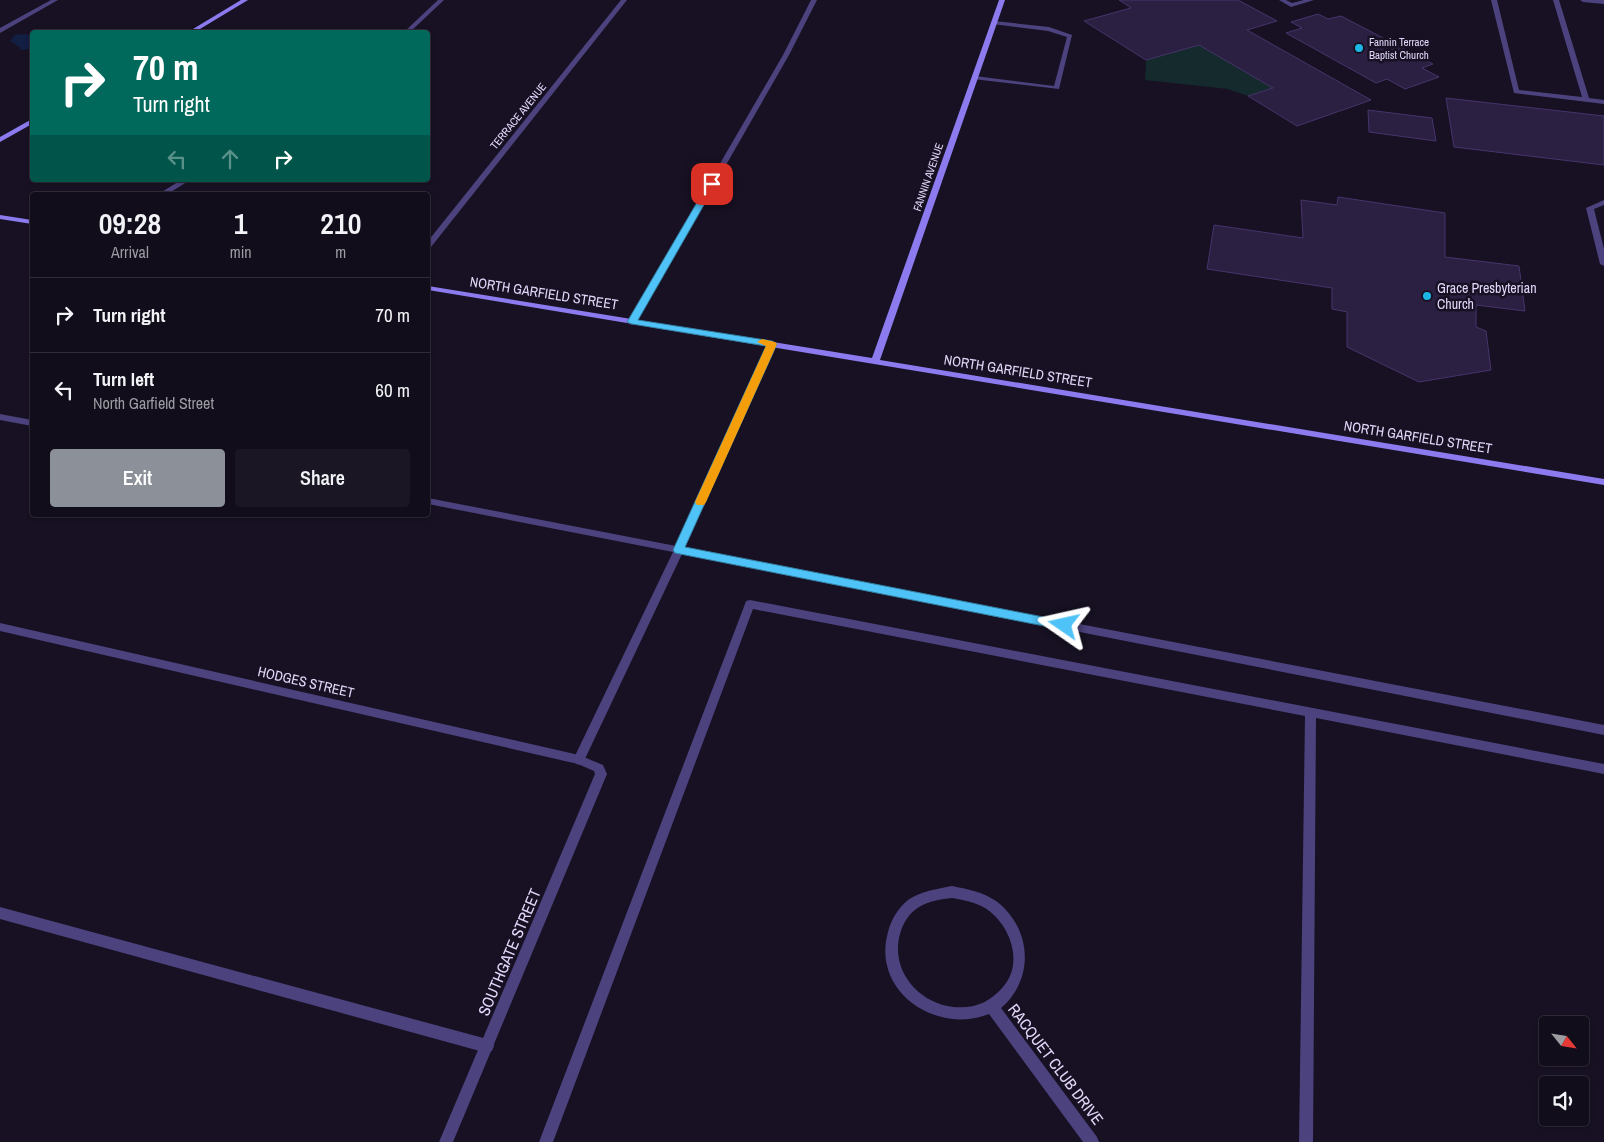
<!DOCTYPE html>
<html lang="en">
<head>
<meta charset="utf-8">
<style>
  :root { --surface:#110d1a; --page:#1a1623; --text:#f1f3f6; --muted:#9c9ca2; --line:#302d39; --accent:#8c9099 }
  body { margin:0; font-family:"Archivo Narrow",sans-serif; background:var(--page); color:var(--text); height:100vh; display:flex; flex-direction:column; font-size:19px; white-space:nowrap }
  * { box-sizing:border-box; margin:0 }
  p { font-size:16px; color:var(--muted) }
  .icon { flex:none; width:28px; height:28px; fill:none; stroke:currentColor; stroke-width:2; stroke-linecap:round; stroke-linejoin:round }
  .map { position:relative; flex:1; overflow:hidden }
  .sheet { position:absolute; left:30px; top:192px; width:400px; height:325px; display:flex; flex-direction:column; background:var(--surface); border-radius:5px; box-shadow:0 1px 4px #0004,0 0 0 1px var(--line) }
  .sheet>* { flex:none }
  .banner { position:absolute; left:30px; top:30px; width:400px; height:152px; border-radius:5px; box-shadow:0 1px 4px #0004,0 0 0 1px var(--line); background:#00695c; color:#fff; overflow:hidden }
  .needle { width:32px; rotate:120deg }
  .tools { position:absolute; left:1539px; top:1016px; display:grid; gap:10px }
  .tools a { display:grid; place-items:center; width:50px; height:50px; border-radius:5px; background:var(--surface); box-shadow:0 1px 4px #0004,0 0 0 1px var(--line); font-size:25px }
  .pin { position:absolute; display:grid; place-items:center; width:42px; height:42px; color:#fff; margin:-21px; border-radius:10px; box-shadow:0 2px 8px #0006 }
  .me { position:absolute; width:55px; margin:-28px; rotate:281deg; stroke-linejoin:round; filter:drop-shadow(0 0 4px #0008) }
  .turn { display:flex; align-items:center; gap:18px; height:105px; padding:0 20px; font-size:22px }
  .turn .icon { width:65px; height:65px; stroke-width:2.5 }
  .turn b { display:block; font-size:35px; line-height:42px }
  .lanes { display:flex; align-items:center; height:48px; padding:0 20px; background:#0003; justify-content:center; gap:25px; direction:ltr }
  .lanes .off { opacity:.35 }
  .eta { display:flex; justify-content:space-evenly; align-items:center; height:85px; text-align:center }
  .eta b { font-size:30px; font-weight:600; line-height:35px }
  .cta { display:flex; gap:10px; margin-top:auto; padding:10px 20px }
  .cta a { flex:1; height:58px; border-radius:5px; background:var(--accent); color:#fff; font-size:20px; font-weight:600; line-height:58px; text-align:center }
  .cta a+a { background:var(--page); color:var(--text) }
  ul { padding:0; list-style:none }
  li { display:flex; align-items:center; gap:15px; height:75px; padding:0 20px; border-top:1px solid var(--line) }
  li div { flex:1 }
  li b { display:block; font-size:19px }
  li em { font-style:normal }
  .map>svg:first-child { display:block }
  .green { fill:#152a2d }
  .water { fill:#121e42 }
  .building { fill:#2b2042; stroke:#46346b }
  .lines { fill:none; stroke-linecap:round; stroke-linejoin:round }
  .lane { fill:#4c427d; fill-rule:evenodd }
  .street { fill:#4c427d; fill-rule:evenodd }
  .secondary { fill:#8c7bef; fill-rule:evenodd }
  .route { fill:#4fc3f7; stroke:#337fa1 }
  .slow { fill:#f59e0b }
  .poi-dot { fill:#1bb6e4; stroke:#171123; stroke-width:2 }
  .labels { text-anchor:middle; dominant-baseline:central; stroke-width:5; stroke-linejoin:round; paint-order:stroke }
  .far-poi-label { font-size:11px; fill:#e1d8fa; stroke:#171123; text-anchor:start }
  .far-street-label { font-size:11px; fill:#e1d8fa; stroke:#171123 }
  .poi-label { font-size:14px; fill:#e1d8fa; stroke:#171123; text-anchor:start }
  .street-label { font-size:14px; fill:#e1d8fa; stroke:#171123 }
  .near-street-label { font-size:16px; fill:#e1d8fa; stroke:#171123 }
</style>
</head>
<body>
<div class="map">
<svg width="1604" height="1142" viewBox="0 0 1604 1142">
  <rect width="100%" height="100%" fill="#171123"/>
  <polygon class="green" points="1199,45 1273,88 1248,96 1228,89 1145,80 1146,60"/>
  <polygon class="water" points="24,34 32,35 32,49 19,50 21,48 10,41 15,35"/>
  <g class="building">
    <polygon points="1119,0 1238,0 1277,21 1247,30 1371,100 1297,126 1248,96 1273,88 1199,45 1146,60 1084,21 1131,8"/>
    <polygon points="1318,14 1328,19 1341,16 1433,64 1422,68 1439,77 1405,89 1387,79 1376,83 1286,33 1302,28 1291,22"/>
    <polygon points="1446,98 1604,116 1604,165 1454,147"/>
    <polygon points="1368,110 1432,118 1436,141 1369,132"/>
    <polygon points="1338,197 1445,213 1445,257 1519,266 1525,311 1476,305 1476,327 1486,331 1491,370 1419,382 1347,347 1347,312 1332,309 1332,288 1207,269 1214,225 1303,238 1301,200 1337,205"/>
  </g>
  <g class="lines">
    <g class="lane">
      <polygon points="51,0 58,0 0,33 0,28"/>
      <polygon points="438,0 444,0 410,32 404,32"/>
      <polygon points="811,0 817,0 789,55 636,322 632,325 629,324 628,322 783,55"/>
      <polygon points="1279,0 1286,0 1292,3 1304,0 1314,0 1291,7"/>
      <polygon points="1491,0 1497,0 1519,90 1582,97 1553,0 1559,0 1589,98 1604,100 1604,104 1514,93"/>
      <polygon points="994,21 1049,27 1072,35 1059,89 973,79 972,78 975,76 1054,86 1067,37 1048,31 992,24 992,22"/>
      <polygon points="181,180 190,180 166,195 157,195"/>
      <polygon points="1604,200 1604,205 1594,209 1604,249 1604,266 1600,264 1586,208"/>
      <polygon points="772,341 776,344 685,548 1604,725 1604,735 682,554 583,763 579,765 575,763 573,760 673,552 428,504 428,498 676,546 768,344"/>
      <polygon points="0,414 32,420 32,426 0,420"/>
      <polygon points="750,600 1604,764 1604,774 1316,718 1313,1142 1299,1142 1305,716 753,609 553,1142 539,1142 745,604 746,601"/>
      <polygon points="0,907 487,1039 492,1041 494,1046 492,1051 487,1053 0,919"/>
    </g>
    <g class="street">
      <polygon points="621,0 627,0 431,247 428,247 428,241"/>
      <polygon points="1580,0 1604,0 1604,4 1583,2"/>
      <polygon points="0,623 579,755 603,765 607,774 453,1142 439,1142 595,774 594,771 578,764 0,631"/>
      <path d="M952 886C967 889 983 892 996 901 1032 928 1035 979 1001 1008L1097 1137 1099 1142H1083L989 1014C937 1035 871 992 888 932 891 920 898 908 908 900 921 891 937 889 952 886ZM952 898C963 900 975 902 985 908 1009 923 1025 962 1003 987 989 1003 974 1009 953 1007 918 1003 890 970 900 934 903 923 909 913 919 907 929 901 941 899 952 898Z"/>
    </g>
    <g class="secondary">
      <polygon points="241,0 248,0 195,32 188,32"/>
      <polygon points="999,0 1005,0 880,360 1604,479 1604,485 428,290 428,286 872,358"/>
      <polygon points="32,119 32,124 0,142 0,137"/>
      <polygon points="0,215 32,220 32,224 0,219"/>
    </g>
  </g>
  <polygon class="route" points="709,182 716,184 638,320 772,341 777,344 685,547 1064,621 1068,622 1070,625 1068,628 1064,630 675,553 673,550 766,346 632,324 627,322"/>
  <polygon class="slow" points="762,339 775,342 777,344 706,502 704,505 697,505 695,502 766,346 757,342"/>
  <g class="poi-dot">
    <circle cx="1359" cy="48" r="5"/>
    <circle cx="1427" cy="296" r="5"/>
  </g>
  <g class="labels">
    <g class="far-poi-label">
      <text x="1369" y="42">Fannin Terrace<tspan x="1369" dy="13">Baptist Church</tspan></text>
    </g>
    <g class="far-street-label">
      <text transform="translate(518 116) rotate(-51)">TERRACE AVENUE</text>
      <text transform="translate(928 177) rotate(-71)">FANNIN AVENUE</text>
    </g>
    <g class="poi-label">
      <text x="1437" y="288">Grace Presbyterian<tspan x="1437" dy="16">Church</tspan></text>
    </g>
    <g class="street-label">
      <text transform="translate(544 293) rotate(9)">NORTH GARFIELD STREET</text>
      <text transform="translate(1018 371) rotate(9)">NORTH GARFIELD STREET</text>
      <text transform="translate(1418 437) rotate(9)">NORTH GARFIELD STREET</text>
      <text transform="translate(306 682) rotate(13)">HODGES STREET</text>
    </g>
    <g class="near-street-label">
      <text transform="translate(509 952) rotate(-67)">SOUTHGATE STREET</text>
      <text transform="translate(1056 1064) rotate(53)">RACQUET CLUB DRIVE</text>
    </g>
  </g>
</svg>
<div class="tools">
<a><svg class="needle" viewBox="-14 -14 28 28"><path d="M0-13l5 13h-10z" fill="#e53935"/><path d="M0 13l5-13h-10z" fill="#9c9ca2"/></svg></a>
<a><svg class="icon" aria-label="sound" viewBox="0 0 24 24"><path d="M4 9h4l5-4v14l-5-4H4zM17 9q2 3 0 6"/></svg></a>
</div>
<div class="pin" style="left:712px;top:184px;background:#d93025"><svg class="icon" aria-label="arrive" viewBox="0 0 24 24"><path d="M6 21V4h12l-3 4 3 4H6"/></svg></div>
<svg class="me" style="left:1064px;top:625px" viewBox="-20 -20 40 40"><path d="M0-17L14 15 0 8-14 15z" fill="#4fc3f7" stroke="#fff" stroke-width="4"/></svg>
<div class="banner">
<div class="turn"><svg class="icon" aria-label="right" viewBox="0 0 24 24"><path d="M7 20v-9h11M14 6l5 5-5 5"/></svg><div><b>70 m</b>Turn right</div></div>
<div class="lanes"><svg class="icon off" aria-label="left" viewBox="0 0 24 24"><path d="M17 20v-9H6M10 6l-5 5 5 5"/></svg><svg class="icon off" aria-label="ahead" viewBox="0 0 24 24"><path d="M12 20V5M6 11l6-6 6 6"/></svg><svg class="icon" aria-label="right" viewBox="0 0 24 24"><path d="M7 20v-9h11M14 6l5 5-5 5"/></svg></div>
</div>
<section class="sheet">
<div class="eta">
<div><b>09:28</b><p>Arrival</p></div>
<div><b>1</b><p>min</p></div>
<div><b>210</b><p>m</p></div>
</div>
<ul>
<li><svg class="icon" aria-label="right" viewBox="0 0 24 24"><path d="M7 20v-9h11M14 6l5 5-5 5"/></svg><div><b>Turn right</b></div><em>70 m</em></li>
<li><svg class="icon" aria-label="left" viewBox="0 0 24 24"><path d="M17 20v-9H6M10 6l-5 5 5 5"/></svg><div><b>Turn left</b><p>North Garfield Street</p></div><em>60 m</em></li>
</ul>
<div class="cta"><a>Exit</a><a>Share</a></div>
</section>
</div>
</body>
</html>
